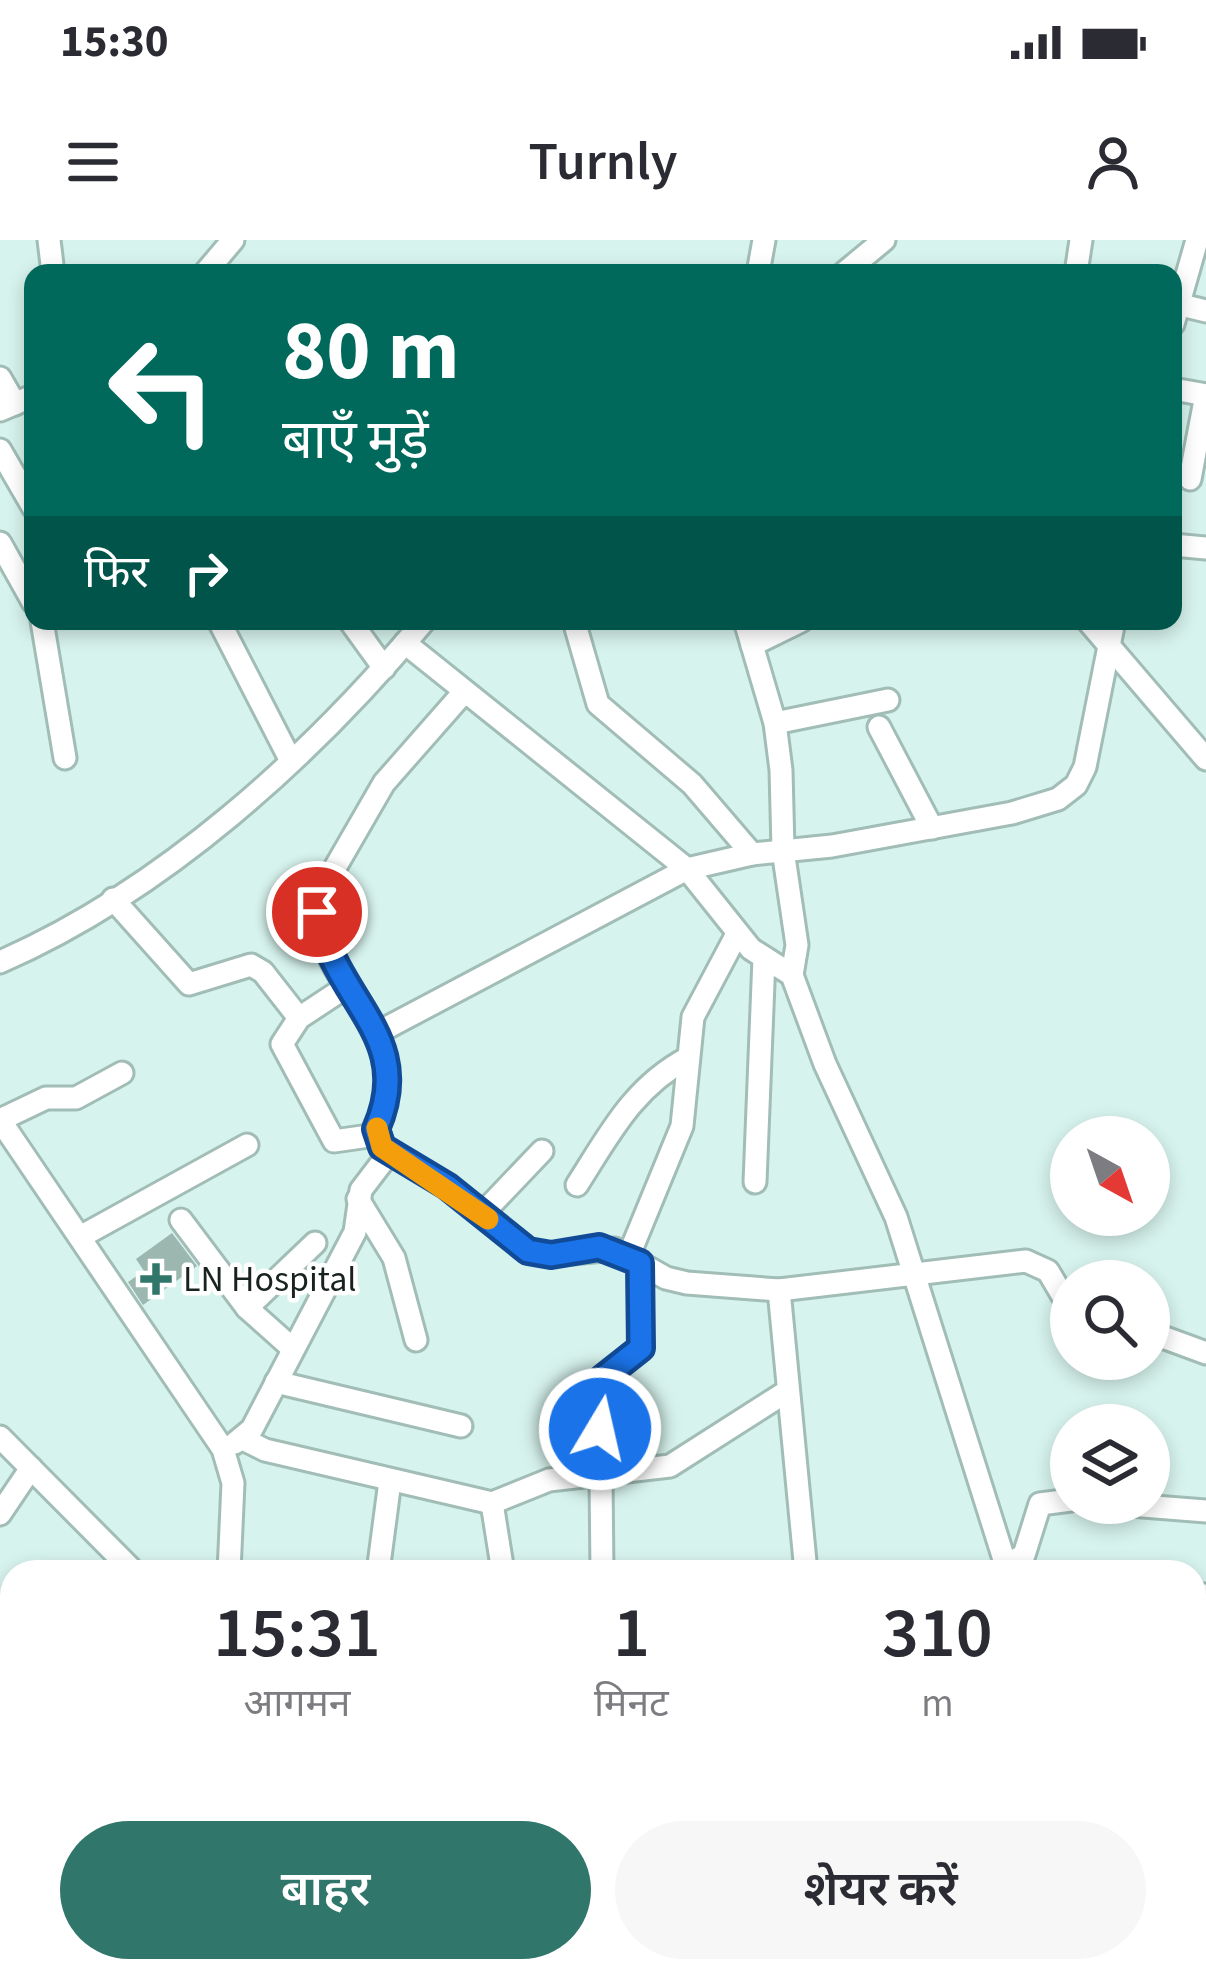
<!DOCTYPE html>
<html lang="hi">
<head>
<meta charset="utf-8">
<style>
  :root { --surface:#fff; --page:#f7f7f7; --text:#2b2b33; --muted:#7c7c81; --accent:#31766a }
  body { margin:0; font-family:"Source Sans 3","Noto Sans Devanagari",sans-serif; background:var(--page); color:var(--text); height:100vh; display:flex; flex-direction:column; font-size:45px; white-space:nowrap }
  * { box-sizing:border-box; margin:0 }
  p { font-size:39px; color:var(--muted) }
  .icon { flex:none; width:66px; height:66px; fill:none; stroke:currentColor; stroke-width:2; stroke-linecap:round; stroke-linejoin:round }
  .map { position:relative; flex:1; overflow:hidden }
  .drawer { position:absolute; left:0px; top:1320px; width:1206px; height:423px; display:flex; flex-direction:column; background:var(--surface); border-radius:36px 36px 0 0; box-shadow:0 6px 18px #0003 }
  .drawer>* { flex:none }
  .top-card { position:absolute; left:24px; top:24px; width:1158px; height:366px; border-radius:24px; box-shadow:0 6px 18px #0003; background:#00695c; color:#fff; overflow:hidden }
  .needle { width:78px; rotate:140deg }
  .buttons { position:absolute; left:1050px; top:876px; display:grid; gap:24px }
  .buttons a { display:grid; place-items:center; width:120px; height:120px; border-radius:50%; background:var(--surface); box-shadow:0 6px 18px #0003; font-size:60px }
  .pin { position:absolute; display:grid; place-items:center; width:102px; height:102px; color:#fff; margin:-51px; border:6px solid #fff; border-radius:50%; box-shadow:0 3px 12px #0007 }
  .me { position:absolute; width:132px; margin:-66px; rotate:9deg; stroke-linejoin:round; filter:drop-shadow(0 0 9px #0008) }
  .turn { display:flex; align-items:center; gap:42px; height:252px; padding:0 60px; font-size:54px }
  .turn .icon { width:156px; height:156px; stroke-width:2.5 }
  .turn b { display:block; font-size:84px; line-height:102px }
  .then { display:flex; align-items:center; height:114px; padding:0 60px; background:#0003; gap:24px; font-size:45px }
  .eta { display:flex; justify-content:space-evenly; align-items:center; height:204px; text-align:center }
  .eta b { font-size:72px; font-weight:600; line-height:84px }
  .primary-button { display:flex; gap:24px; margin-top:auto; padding:24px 60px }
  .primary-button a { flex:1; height:138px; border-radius:72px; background:var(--accent); color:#fff; font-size:48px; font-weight:600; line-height:138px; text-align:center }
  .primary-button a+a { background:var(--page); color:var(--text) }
  .status { display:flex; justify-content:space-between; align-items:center; height:84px; padding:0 60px; background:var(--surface); direction:ltr }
  .status svg { height:33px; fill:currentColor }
  header { display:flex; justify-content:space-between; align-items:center; height:156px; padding:0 60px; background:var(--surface); font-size:54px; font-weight:600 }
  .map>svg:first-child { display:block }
  .building { fill:#9bb7b0 }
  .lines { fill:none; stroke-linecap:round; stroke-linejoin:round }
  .minor-casing { stroke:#a1bdb6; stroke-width:27 }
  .minor { stroke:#fff; stroke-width:21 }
  .route-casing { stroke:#114b97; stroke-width:30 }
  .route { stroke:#1a73e8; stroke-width:21 }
  .slow { stroke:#f59e0b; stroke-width:21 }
  .poi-dot { fill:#31766a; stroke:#fff; stroke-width:4.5 }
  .labels { text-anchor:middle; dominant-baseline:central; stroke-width:9; stroke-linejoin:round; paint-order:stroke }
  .poi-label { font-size:36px; fill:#182320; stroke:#fff; text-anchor:start }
</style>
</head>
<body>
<div class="status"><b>15:30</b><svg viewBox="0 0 49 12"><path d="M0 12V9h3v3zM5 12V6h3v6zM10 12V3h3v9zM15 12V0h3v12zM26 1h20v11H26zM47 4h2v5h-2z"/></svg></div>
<header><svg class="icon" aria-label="menu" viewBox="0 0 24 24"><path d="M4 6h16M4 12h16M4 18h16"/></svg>Turnly<svg class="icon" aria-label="person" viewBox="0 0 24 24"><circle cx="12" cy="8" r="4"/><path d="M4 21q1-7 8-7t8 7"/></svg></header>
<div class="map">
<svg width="1206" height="1741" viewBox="0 0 1206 1741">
  <rect width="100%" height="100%" fill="#d7f3ed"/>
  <polygon class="building" points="172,993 197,1026 143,1065 128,1042 144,1031 136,1019"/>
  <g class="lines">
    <g class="minor-casing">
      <g id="minor">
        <polyline points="49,0 53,33"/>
        <polyline points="205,33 233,0"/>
        <polyline points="758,33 764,0"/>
        <polyline points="844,33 884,0"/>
        <polyline points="1076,33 1081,0"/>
        <polyline points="1173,63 1206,71"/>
        <polyline points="1173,84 1197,0"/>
        <polyline points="0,138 15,164"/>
        <polyline points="1173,149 1206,155"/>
        <polyline points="0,170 33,156"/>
        <polyline points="0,210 33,267"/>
        <polyline points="1190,239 1206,155"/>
        <polyline points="0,303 33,362"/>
        <polyline points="1173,305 1206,308"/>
        <polyline points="42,381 65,518"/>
        <polyline points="219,381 291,521"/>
        <polyline points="350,381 384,428"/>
        <polyline points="574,381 598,464 692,544 752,614"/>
        <polyline points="745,381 775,483 781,530 783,610 797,705 792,735"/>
        <polyline points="1088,381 1206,519"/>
        <polyline points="405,403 687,629 751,709 792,735 825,824 896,977 1008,1332"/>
        <polyline points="752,405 801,381"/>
        <path d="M464 452 384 543 317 659C315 758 422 783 376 889L382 907 447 946 528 1011 551 1015 615 1009 666 1038 687 1043 779 1050 1026 1021 1048 1031 1071 1070"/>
        <polyline points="775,483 888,460"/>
        <polyline points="879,487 932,588"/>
        <polyline points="113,659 189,744 251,725 263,732 299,778"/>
        <path d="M0 722C164 650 310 517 424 381"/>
        <polyline points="346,747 299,778 282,804 334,901 376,895"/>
        <polyline points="375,794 687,629 752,614 832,606 1012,573 1058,559 1076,545 1085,527 1114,381"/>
        <polyline points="122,833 76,858 46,858 0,880 223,1209 233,1243 229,1332"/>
        <polyline points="755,942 764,718"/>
        <path d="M577 945C609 895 633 847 688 818"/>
        <polyline points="358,959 394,1018 416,1100"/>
        <polyline points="482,974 542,911"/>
        <polyline points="181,980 247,1068 293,1109"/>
        <polyline points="80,997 247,905"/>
        <polyline points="629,1015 682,886 693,777 737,694"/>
        <polyline points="779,1050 806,1332"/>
        <polyline points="247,1068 315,1003"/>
        <polyline points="1149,1092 1206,1113"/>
        <polyline points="276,1142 461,1186"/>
        <polyline points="0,1197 134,1332"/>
        <polyline points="243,1199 265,1210 492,1263 549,1240 670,1226 786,1152"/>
        <polyline points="235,1203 252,1189 355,992 361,950 390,912"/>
        <polyline points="492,1263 503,1332"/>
        <polyline points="1105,1263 1206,1271"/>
        <polyline points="0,1274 31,1228"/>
        <polyline points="1006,1326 1024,1315 1040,1264 1071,1260"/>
        <polyline points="378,1332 390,1241"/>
        <polyline points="602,1332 600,1143 641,1108 640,1023"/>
        <polyline points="1194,1355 1206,1355"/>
        <polyline points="407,1731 416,1741"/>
        <polyline points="544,1731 546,1741"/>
        <polyline points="750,1731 753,1741"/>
        <polyline points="891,1731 895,1741"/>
        <polyline points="1041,1731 1051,1741"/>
        <polyline points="1149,1731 1152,1741"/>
        <polyline points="178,1741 180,1731"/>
        <polyline points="279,1741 279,1731"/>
        <polyline points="454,1741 521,1731"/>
        <polyline points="950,1741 964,1731"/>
      </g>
    </g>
    <use href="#minor" class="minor"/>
  </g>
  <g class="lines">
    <g class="route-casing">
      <path id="route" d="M317 672C335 763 417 796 376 889L382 907 447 946 528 1011 551 1015 599 1007 640 1023 641 1108 603 1138 600 1189"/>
    </g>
    <use href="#route" class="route"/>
    <polyline class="slow" points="377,888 382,907 488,979"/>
  </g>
  <path class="poi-dot" d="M150 1021h12v12h12v12h-12v12h-12v-12h-12v-12h12z"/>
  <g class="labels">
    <g class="poi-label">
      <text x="183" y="1039">LN Hospital</text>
    </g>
  </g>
</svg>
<div class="buttons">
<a><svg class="needle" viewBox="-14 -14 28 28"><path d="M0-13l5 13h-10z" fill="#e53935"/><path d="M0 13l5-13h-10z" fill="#7c7c81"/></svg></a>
<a><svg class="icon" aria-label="search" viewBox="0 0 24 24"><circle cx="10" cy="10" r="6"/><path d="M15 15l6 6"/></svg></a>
<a><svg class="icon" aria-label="layers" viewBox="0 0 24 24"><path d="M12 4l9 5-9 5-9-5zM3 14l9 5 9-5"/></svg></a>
</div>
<div class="pin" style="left:317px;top:672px;background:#d93025"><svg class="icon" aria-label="arrive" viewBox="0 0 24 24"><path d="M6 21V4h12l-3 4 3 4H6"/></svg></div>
<svg class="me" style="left:600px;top:1189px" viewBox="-20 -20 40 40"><circle r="17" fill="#1a73e8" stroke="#fff" stroke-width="3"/><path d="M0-11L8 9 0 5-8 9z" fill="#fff"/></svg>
<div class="top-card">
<div class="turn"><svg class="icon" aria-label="left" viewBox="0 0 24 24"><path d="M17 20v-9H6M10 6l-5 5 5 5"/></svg><div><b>80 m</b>बाएँ मुड़ें</div></div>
<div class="then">फिर<svg class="icon" aria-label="right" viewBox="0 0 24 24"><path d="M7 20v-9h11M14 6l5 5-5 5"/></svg></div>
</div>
<section class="drawer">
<div class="eta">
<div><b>15:31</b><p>आगमन</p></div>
<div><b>1</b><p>मिनट</p></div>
<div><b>310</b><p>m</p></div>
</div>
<div class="primary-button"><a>बाहर</a><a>शेयर करें</a></div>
</section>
</div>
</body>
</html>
